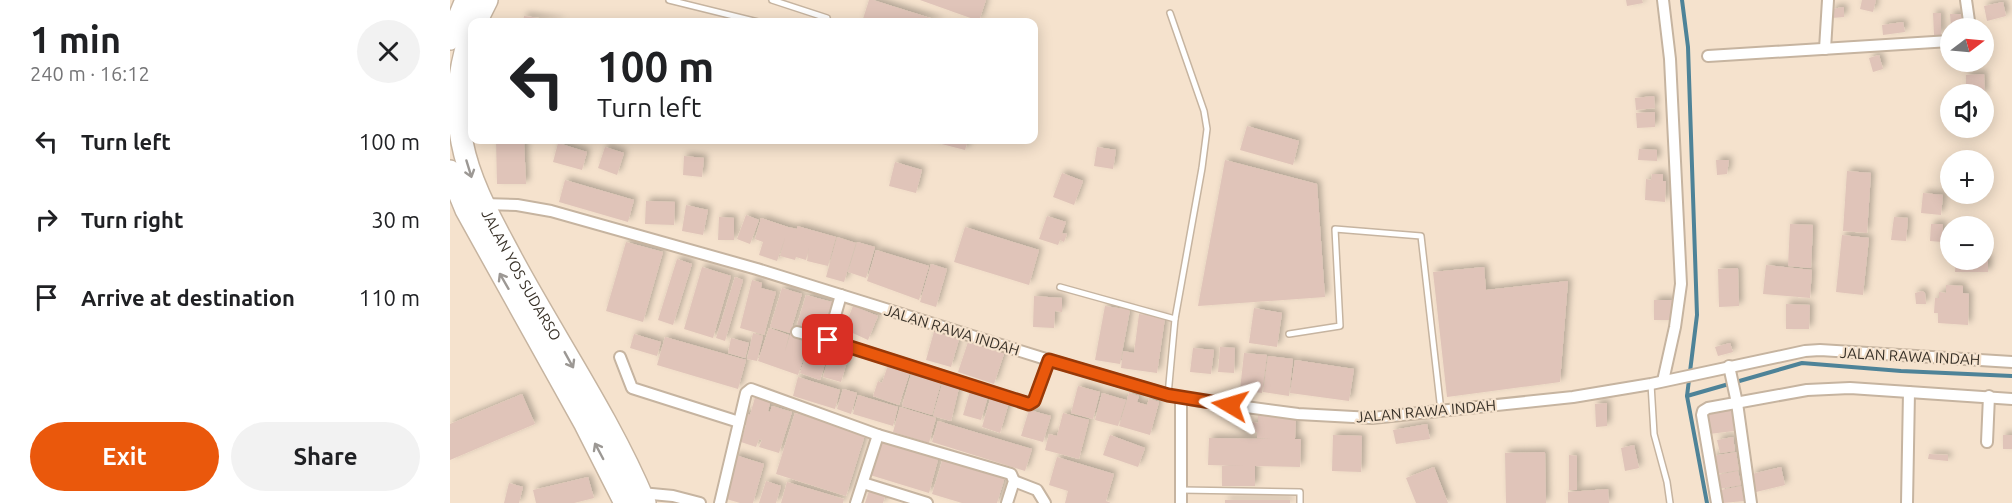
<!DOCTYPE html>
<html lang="en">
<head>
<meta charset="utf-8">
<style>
  :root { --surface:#fff; --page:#f2f2f2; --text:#202124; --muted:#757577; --accent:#ea580c }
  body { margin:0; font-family:Ubuntu,sans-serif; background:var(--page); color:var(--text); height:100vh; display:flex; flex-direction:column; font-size:22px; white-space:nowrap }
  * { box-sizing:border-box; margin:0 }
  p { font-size:20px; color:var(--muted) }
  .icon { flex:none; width:33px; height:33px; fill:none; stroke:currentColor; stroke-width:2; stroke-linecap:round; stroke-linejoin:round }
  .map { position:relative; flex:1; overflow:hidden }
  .side { display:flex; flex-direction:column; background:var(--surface); width:450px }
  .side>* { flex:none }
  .banner { position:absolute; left:18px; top:18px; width:570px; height:126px; border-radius:12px; box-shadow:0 3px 15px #0003; background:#fff; color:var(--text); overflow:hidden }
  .needle { width:39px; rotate:74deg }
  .tools { position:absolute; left:1490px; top:18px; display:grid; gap:12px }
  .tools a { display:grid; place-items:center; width:54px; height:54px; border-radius:50%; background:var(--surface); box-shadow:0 3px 15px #0003; font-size:30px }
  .pin { position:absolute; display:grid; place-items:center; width:51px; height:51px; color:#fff; margin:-26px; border-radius:12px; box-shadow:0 3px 9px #0006 }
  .me { position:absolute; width:66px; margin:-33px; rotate:277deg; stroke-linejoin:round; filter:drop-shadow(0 0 4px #0008) }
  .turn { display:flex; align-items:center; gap:21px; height:126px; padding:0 30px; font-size:27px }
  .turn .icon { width:78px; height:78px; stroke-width:2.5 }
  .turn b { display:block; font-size:42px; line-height:51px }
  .round { display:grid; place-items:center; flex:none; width:63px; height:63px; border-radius:32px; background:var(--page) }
  .summary { display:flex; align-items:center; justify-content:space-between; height:102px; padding:0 30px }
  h1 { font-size:36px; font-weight:600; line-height:45px }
  .primary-button { display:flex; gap:12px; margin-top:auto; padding:12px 30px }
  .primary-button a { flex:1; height:69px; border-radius:36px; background:var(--accent); color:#fff; font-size:24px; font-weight:600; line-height:69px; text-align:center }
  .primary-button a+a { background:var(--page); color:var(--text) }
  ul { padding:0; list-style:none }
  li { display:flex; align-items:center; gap:18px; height:78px; padding:0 30px }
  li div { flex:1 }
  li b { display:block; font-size:22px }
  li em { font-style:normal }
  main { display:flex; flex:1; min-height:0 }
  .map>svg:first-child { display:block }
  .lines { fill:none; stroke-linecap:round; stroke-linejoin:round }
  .stream { stroke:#4e8398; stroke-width:4 }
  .building { fill:#e0c4b9; filter:url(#shadow) }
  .lane-casing { stroke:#c6b4a0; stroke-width:8 }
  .street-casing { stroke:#c6b4a0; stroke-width:14 }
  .highway-casing { stroke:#c6b4a0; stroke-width:24 }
  .lane { stroke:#fff; stroke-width:5 }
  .street { stroke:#fff; stroke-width:10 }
  .highway { stroke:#fff; stroke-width:21 }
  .oneway { stroke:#9c9894 }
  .route-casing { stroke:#983908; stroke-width:15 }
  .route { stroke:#ea580c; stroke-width:10 }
  .labels { text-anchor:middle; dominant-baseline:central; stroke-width:4.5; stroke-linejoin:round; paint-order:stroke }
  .street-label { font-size:15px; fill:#393229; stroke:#f5e2cd }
</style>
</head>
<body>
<main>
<section class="side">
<div class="summary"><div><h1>1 min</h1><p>240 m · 16:12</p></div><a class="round"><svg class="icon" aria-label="close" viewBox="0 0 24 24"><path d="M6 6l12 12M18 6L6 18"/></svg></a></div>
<ul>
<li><svg class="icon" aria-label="left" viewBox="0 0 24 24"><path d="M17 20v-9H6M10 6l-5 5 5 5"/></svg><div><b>Turn left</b></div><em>100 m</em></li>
<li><svg class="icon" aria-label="right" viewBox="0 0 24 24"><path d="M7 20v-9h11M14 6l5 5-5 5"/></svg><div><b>Turn right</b></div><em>30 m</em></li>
<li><svg class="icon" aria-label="arrive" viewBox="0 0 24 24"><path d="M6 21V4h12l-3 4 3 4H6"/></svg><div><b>Arrive at destination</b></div><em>110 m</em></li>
</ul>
<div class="primary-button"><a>Exit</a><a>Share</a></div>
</section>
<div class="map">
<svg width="1562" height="503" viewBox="0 0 1562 503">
  <defs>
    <filter id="shadow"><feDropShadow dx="3.5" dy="-3.5" stdDeviation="3" flood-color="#0004"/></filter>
  </defs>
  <rect width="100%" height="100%" fill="#f5e2cd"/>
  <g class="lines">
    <g class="stream">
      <polyline points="1232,0 1238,47 1247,315 1237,396 1257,503"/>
      <polyline points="1237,396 1352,363 1451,371 1562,376"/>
    </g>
  </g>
  <g class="building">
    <polygon points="419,0 423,0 493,22 412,22"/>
    <polygon points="470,0 536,0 529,21"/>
    <polygon points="1176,0 1192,0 1193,3 1177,6"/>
    <polygon points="1412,0 1426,0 1423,12 1410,9"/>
    <polygon points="1553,2 1556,16 1537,21 1534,6"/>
    <polygon points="1394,7 1394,17 1382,18 1382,9"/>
    <polygon points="1483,13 1491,13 1491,35 1484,35"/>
    <polygon points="1500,14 1512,14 1512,26 1501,27"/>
    <polygon points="74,16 111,21 110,22 73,22"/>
    <polygon points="1453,22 1455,32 1433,35 1432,25"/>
    <polygon points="1429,55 1433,69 1423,72 1419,58"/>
    <polygon points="1534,74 1535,94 1516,94 1516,75"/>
    <polygon points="1204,96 1205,108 1186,110 1185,98"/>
    <polygon points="1205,112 1205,127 1187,128 1186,113"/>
    <polygon points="797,126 849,141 843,165 790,150"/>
    <polygon points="46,140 74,140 76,184 47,184"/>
    <polygon points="476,140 518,140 515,150"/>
    <polygon points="108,143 137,152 132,170 103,162"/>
    <polygon points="155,147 174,153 167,175 148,168"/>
    <polygon points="647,147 666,150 663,169 644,166"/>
    <polygon points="1189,149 1207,150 1207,161 1188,160"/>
    <polygon points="234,156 254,158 252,177 233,175"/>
    <polygon points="775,160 867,184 875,297 748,306"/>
    <polygon points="1266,160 1279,160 1277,174 1267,175"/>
    <polygon points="445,162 472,170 466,193 439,186"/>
    <polygon points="1397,171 1421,173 1417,233 1393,231"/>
    <polygon points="612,173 633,181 624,205 603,197"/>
    <polygon points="1202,174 1213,174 1213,181 1216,181 1215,202 1195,200 1196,179 1201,180"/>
    <polygon points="115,180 184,200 178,222 109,202"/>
    <polygon points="1473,193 1493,195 1491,215 1471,213"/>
    <polygon points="196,201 225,202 224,225 195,224"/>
    <polygon points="236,205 258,210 253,235 232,231"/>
    <polygon points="296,215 309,220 300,244 287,239"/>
    <polygon points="597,216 616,222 612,233 617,234 614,242 610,240 608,245 589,239"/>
    <polygon points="269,217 284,218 284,240 268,240"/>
    <polygon points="1444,217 1458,218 1456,241 1441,240"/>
    <polygon points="311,218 338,227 347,229 347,226 386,237 378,266 357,261 359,248 356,260 346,257 345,260 330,256 335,238 327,261 309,255 313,242 305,239"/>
    <polygon points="1340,224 1363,225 1361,268 1338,266"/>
    <polygon points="1481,224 1493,224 1492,242 1480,241"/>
    <polygon points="515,227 589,250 579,285 504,262"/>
    <polygon points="1392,235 1419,238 1413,295 1386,292"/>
    <polygon points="387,237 406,243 394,282 376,277"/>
    <polygon points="176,242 213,252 193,322 156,311"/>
    <polygon points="407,242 425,247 416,278 398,272"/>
    <polygon points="426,250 479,266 469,300 417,281"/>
    <polygon points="1533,257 1538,257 1538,272 1505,272 1506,260 1533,260"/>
    <polygon points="227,259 242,264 223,325 208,320"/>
    <polygon points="481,264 497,269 486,307 470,302"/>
    <polygon points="1316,265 1362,270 1360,298 1313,294"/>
    <polygon points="252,267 281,276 263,338 234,329"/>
    <polygon points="1034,267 1036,290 1118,281 1110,382 997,397 983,272"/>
    <polygon points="1288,268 1289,306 1269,307 1268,269"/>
    <polygon points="285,277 293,280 275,341 266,338"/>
    <polygon points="302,280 312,283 311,288 326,292 314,335 290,328"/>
    <polygon points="1496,285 1513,286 1513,293 1519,294 1518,325 1488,323 1488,313 1484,313 1485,298 1489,298 1489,292 1496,293"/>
    <polygon points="332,288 352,294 340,333 320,327"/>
    <polygon points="1472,291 1475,293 1476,304 1466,304 1465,293"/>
    <polygon points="356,295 382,302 373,333 347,325"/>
    <polygon points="584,296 612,298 612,312 605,311 604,328 583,327"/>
    <polygon points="1204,300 1222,300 1223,320 1204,320"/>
    <polygon points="1336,304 1360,305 1359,329 1336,329"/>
    <polygon points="403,306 428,316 418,340 394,329"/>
    <polygon points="655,306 680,310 670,364 645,360"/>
    <polygon points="804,308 832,313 827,347 799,343"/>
    <polygon points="689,314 715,318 707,373 671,368 673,351 684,353"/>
    <polygon points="319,328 339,335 335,351 341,332 360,339 348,375 308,361"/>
    <polygon points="485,328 510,336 501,367 476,360"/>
    <polygon points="303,333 313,336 307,361 297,359"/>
    <polygon points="184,334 211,342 207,356 180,348"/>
    <polygon points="215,337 296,360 288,389 207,365"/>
    <polygon points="281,338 299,343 295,358 278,353"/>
    <polygon points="361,339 381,345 370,380 350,373"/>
    <polygon points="519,339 555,351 544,384 508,372"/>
    <polygon points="1280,343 1283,352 1268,356 1265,347"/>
    <polygon points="382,346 400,351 391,382 373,377"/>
    <polygon points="770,347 785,348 784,373 768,372"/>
    <polygon points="743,348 764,350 761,374 740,372"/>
    <polygon points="794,353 817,355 812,393 790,390"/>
    <polygon points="818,356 843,359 839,396 813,392"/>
    <polygon points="845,360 904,369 899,401 840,393"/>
    <polygon points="439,362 461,369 449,405 423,396 428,381 432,383"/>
    <polygon points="462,371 471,374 470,377 491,383 482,415 452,406"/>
    <polygon points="348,377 390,390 385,409 343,396"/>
    <polygon points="492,384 509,388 501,421 483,416"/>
    <polygon points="628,386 650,392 643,419 621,413"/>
    <polygon points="521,388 539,393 531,420 513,415"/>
    <polygon points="393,389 407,393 401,414 387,409"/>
    <polygon points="652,393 676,400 668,426 645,420"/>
    <polygon points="679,393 689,396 687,402 697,405 699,399 709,402 700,435 669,426"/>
    <polygon points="72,394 85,424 0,460 0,424"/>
    <polygon points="306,394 321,399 318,411 320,412 322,406 342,412 329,453 309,447 312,440 309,439 306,447 291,442 296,425 289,423 293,413 300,415"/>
    <polygon points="408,395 448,407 443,426 403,414"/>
    <polygon points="541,396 560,399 550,433 532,427"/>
    <polygon points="1157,403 1157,426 1146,427 1145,404"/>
    <polygon points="450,407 486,418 479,443 443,432"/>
    <polygon points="1281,409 1284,431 1259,434 1256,412"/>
    <polygon points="579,410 601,416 593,442 571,436"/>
    <polygon points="345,413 415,435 396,496 326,474"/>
    <polygon points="613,413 639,420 629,459 595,450 599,434 607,436"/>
    <polygon points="808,415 846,416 845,439 851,439 850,467 805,466 805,486 772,486 772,466 793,466 758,465 759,438 821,439 807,438 807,432 802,432 802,422 808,423"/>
    <polygon points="488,421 582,449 575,471 482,442"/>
    <polygon points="977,424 980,439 946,444 943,430"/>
    <polygon points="660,435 695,448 688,467 653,455"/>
    <polygon points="883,435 912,436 911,472 882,471"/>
    <rect x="1553" y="435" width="9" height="14"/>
    <polygon points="1283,437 1285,451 1270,453 1267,440"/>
    <polygon points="431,439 489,456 479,493 420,475"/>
    <polygon points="1184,445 1189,468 1175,471 1171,448"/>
    <polygon points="1095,452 1096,503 1056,503 1055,453"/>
    <polygon points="1286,452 1289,470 1266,474 1263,456"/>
    <polygon points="1479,454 1498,455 1498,461 1478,459"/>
    <polygon points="285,455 314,464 303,503 290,503 273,498"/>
    <polygon points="1119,455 1127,456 1127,490 1119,490"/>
    <polygon points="607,457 664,474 656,501 661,503 615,503 618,491 599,485"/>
    <polygon points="493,458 555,477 547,503 512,503 482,494"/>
    <polygon points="984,467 998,503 966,503 956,478"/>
    <polygon points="1331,467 1335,485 1306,492 1302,474"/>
    <polygon points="1288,471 1291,485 1269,489 1267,475"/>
    <polygon points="138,477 144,498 124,503 86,503 83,490"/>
    <polygon points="316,481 331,486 326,503 309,503"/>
    <polygon points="337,482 394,499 393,503 331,503"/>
    <polygon points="59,483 73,487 69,503 54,503"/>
    <polygon points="1291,486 1294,501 1273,503 1271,490"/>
    <polygon points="420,488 436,493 433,503 415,503"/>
    <polygon points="1158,489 1159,503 1118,503 1118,492"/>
    <rect x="775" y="500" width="65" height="3"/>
  </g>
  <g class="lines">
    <g class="lane-casing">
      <g id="lane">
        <polyline points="219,0 308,22"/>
        <polyline points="322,0 377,18"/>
        <polyline points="610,287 725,319"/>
        <polyline points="839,334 890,326 885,229 971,236 991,411"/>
        <polyline points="1201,384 1204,434 1217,482 1220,503"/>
        <polyline points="718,395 725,319 752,168 757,129 754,111 720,13"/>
        <polyline points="731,490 850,492 850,503"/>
      </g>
    </g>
    <g class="street-casing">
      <g id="street">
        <polyline points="1213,0 1220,59 1231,284 1225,327 1213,381"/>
        <polyline points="1516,0 1520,28"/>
        <polyline points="1375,49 1378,0"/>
        <polyline points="1258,56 1500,41"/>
        <polyline points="33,204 67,205 101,211 307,269 599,360 718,395 744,400 848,414 922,418 1123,397 1201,384 1355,351 1370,350 1562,362"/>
        <polyline points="347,332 378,340 579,404 584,401 599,360"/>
        <polyline points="378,340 391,295"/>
        <polyline points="170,357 182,388 289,422"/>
        <polyline points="1279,366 1287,403 1301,503"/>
        <polyline points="1537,442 1539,396"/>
        <polyline points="564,481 587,490 595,503"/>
        <polyline points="413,483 477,503"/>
        <polyline points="191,493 223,496 250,503"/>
        <polyline points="270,503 296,393 301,389 428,435 561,474 564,481 557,503"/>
        <polyline points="406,503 428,435"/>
        <polyline points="731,503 731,398"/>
        <polyline points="1267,503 1252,415 1253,411 1258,408 1357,390 1400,388 1562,399"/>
        <polyline points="1457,503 1459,392"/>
      </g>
    </g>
    <g class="highway-casing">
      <g id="highway">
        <polyline points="26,22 37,0"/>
        <path id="s1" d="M22 30C9 65 5 104 12 142 20 184 42 221 62 259 105 339 160 419 195 503"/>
        <polyline points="0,39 16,0"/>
        <polyline points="0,171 16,210 135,424 175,503"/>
      </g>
    </g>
    <use href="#lane" class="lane"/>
    <use href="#street" class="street"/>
    <use href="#highway" class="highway"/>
  </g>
  <defs><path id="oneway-shaft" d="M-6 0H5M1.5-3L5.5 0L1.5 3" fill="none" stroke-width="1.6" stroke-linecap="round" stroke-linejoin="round" transform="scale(1.5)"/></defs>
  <g class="oneway">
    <use href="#oneway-shaft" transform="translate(19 169) rotate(73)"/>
    <use href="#oneway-shaft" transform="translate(54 281) rotate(-120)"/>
    <use href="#oneway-shaft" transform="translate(119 360) rotate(61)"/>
    <use href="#oneway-shaft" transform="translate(149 451) rotate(-118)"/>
  </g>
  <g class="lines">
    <g class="route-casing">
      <polyline id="route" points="378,340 579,404 584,401 599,360 718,395 780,405"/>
    </g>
    <use href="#route" class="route"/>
  </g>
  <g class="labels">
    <g class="street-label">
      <text stroke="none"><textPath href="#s1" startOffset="260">JALAN YOS SUDARSO</textPath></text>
      <text transform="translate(502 330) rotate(17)">JALAN RAWA INDAH</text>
      <text transform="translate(1460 356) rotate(3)">JALAN RAWA INDAH</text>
      <text transform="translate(976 411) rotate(-5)">JALAN RAWA INDAH</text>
    </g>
  </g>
</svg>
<div class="tools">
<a><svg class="needle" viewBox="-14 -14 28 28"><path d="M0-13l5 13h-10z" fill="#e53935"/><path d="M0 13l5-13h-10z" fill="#757577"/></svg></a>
<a><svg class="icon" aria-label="sound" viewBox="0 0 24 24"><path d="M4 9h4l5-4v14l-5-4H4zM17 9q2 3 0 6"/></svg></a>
<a>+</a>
<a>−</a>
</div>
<div class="pin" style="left:378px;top:340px;background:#d93025"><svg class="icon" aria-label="arrive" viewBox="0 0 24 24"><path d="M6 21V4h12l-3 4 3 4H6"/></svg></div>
<svg class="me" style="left:780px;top:405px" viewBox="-20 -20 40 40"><path d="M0-17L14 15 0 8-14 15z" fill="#ea580c" stroke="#fff" stroke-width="4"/></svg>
<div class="banner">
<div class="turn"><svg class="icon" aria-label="left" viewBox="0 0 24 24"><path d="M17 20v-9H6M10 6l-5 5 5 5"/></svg><div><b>100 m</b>Turn left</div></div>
</div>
</div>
</main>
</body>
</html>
